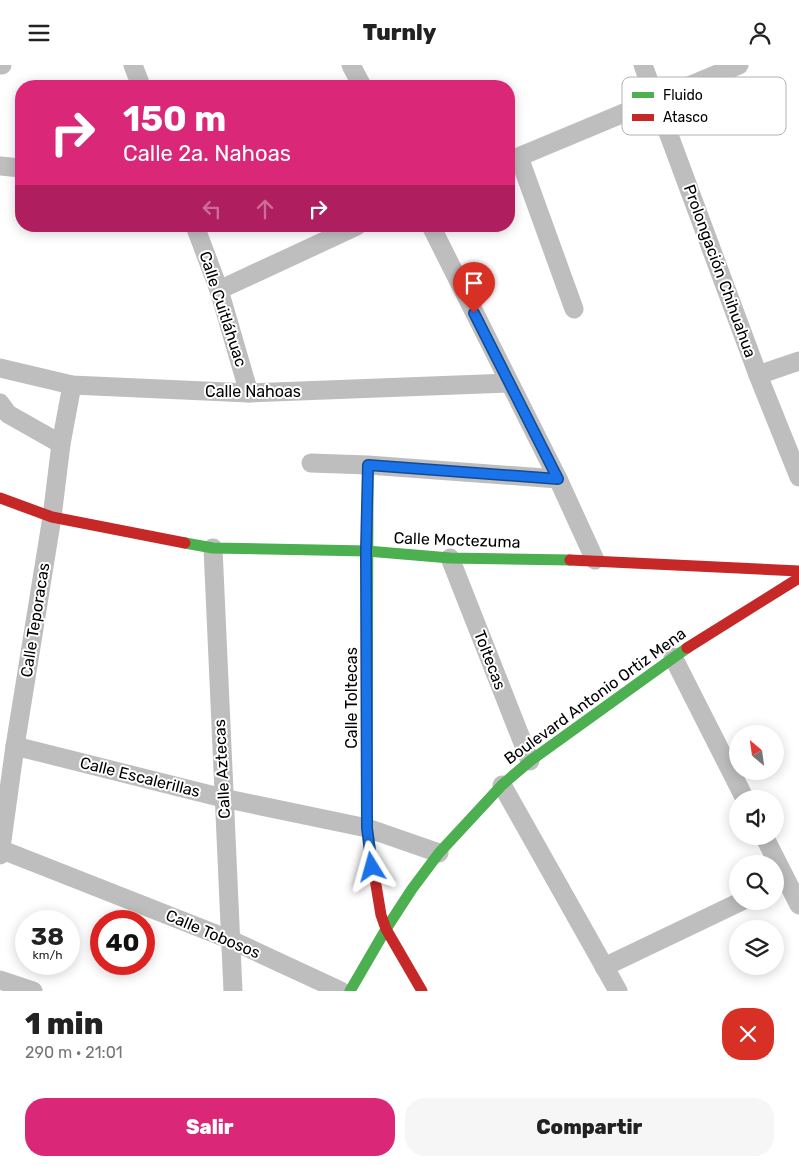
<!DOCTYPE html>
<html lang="es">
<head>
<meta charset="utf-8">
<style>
  :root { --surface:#fff; --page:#f6f6f6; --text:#222; --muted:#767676; --accent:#db2777 }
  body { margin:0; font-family:Rubik,sans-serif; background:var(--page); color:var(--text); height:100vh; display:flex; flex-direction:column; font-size:19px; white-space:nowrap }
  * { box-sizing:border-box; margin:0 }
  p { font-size:16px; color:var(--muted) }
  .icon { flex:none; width:28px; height:28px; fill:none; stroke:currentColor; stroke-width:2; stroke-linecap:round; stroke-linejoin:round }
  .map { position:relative; height:926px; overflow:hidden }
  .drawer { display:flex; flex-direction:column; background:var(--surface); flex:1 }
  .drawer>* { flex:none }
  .banner { position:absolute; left:15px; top:15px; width:500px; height:152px; border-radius:20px; box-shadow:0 2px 12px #0003; background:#db2777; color:#fff; overflow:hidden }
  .needle { width:32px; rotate:331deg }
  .buttons { position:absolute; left:729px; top:660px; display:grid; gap:10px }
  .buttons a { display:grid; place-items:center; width:55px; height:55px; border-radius:50%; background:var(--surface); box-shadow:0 2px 12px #0003; font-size:25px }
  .speed { position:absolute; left:15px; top:845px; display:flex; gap:10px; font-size:25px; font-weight:700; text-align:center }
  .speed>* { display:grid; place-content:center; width:65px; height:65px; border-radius:50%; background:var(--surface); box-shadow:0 2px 12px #0003; line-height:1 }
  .speed small { font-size:12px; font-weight:400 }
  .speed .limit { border:8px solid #d22; background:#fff; color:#111 }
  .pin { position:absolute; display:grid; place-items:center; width:42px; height:42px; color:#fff; margin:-51px -21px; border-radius:50% 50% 50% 0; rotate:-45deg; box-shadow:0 0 5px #0007 }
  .pin .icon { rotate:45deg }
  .me { position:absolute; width:55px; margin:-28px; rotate:352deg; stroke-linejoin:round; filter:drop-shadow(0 0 4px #0008) }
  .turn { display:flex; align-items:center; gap:18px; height:105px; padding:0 25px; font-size:22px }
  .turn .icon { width:65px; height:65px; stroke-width:2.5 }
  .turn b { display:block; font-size:35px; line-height:42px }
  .lanes { display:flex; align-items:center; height:48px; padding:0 25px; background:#0003; justify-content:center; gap:25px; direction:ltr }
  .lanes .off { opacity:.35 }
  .round { display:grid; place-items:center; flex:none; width:52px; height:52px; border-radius:20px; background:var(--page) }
  .overview { display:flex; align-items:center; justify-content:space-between; height:85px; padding:0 25px }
  h1 { font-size:30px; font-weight:800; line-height:38px }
  .action { display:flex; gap:10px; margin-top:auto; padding:10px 25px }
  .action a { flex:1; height:58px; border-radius:20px; background:var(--accent); color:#fff; font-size:20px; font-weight:800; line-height:58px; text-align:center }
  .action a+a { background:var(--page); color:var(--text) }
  header { display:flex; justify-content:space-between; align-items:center; height:65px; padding:0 25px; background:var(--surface); font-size:22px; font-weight:800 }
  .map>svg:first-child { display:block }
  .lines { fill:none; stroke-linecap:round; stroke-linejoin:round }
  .street { stroke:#bebebe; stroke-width:19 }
  .fast { stroke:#4caf50; stroke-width:11 }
  .jam { stroke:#c62828; stroke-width:11 }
  .route-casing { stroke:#114b97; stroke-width:12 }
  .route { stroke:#1a73e8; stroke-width:9 }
  .labels { text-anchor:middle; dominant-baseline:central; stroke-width:4; stroke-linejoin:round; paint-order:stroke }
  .street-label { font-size:16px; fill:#000; stroke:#fff }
  .key { fill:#fff; stroke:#b2b2b2; stroke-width:1 }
  .key-label { font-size:14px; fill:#000 }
</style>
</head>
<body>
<header><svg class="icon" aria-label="menu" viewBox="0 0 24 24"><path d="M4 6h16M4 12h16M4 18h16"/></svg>Turnly<svg class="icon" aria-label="person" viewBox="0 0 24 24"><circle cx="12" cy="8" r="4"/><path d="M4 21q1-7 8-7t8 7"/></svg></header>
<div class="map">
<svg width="799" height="926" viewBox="0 0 799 926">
  <rect width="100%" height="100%" fill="#fff"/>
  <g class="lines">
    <g class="street">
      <polyline points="0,0 2,0"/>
      <polyline points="133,0 141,21"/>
      <polyline points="351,0 362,21"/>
      <polyline points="643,0 758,310 799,412"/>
      <polyline points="519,92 574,244"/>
      <polyline points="509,96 739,0"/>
      <polyline points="0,101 21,103"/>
      <polyline points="195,161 219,225 249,328"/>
      <polyline points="431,161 558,414 595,495"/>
      <polyline points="219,225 357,161"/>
      <polyline points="0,303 72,320 249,328 509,318"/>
      <polyline points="758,310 799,296"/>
      <polyline points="0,338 8,349 61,379"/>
      <polyline points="311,398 368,400 558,414"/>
      <polyline points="213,483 233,926"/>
      <polyline points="450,493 530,696"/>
      <polyline points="673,592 745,734"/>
      <polyline points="15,681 223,733 367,763 439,788"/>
      <polyline points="502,720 618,926"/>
      <polyline points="764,771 799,840"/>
      <polyline points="0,784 231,875 341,926"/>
      <polyline points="0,790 15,681 52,452 61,379 72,320"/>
      <polyline points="604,902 742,836"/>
      <polyline points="0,915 33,926"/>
    </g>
    <g class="fast">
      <polyline points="368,400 367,763 375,814"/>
      <polyline points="185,478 213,483 367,486 450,493 570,495"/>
      <polyline points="350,926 386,864 412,824 439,788 502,720 530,696 687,583"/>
    </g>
    <g class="jam">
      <polyline points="0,433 52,452 185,478"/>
      <polyline points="570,495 799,506"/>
      <polyline points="687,583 799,513"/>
      <polyline points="375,814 381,850 386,864 422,926"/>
    </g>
  </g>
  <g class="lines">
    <g class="route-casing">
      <polyline id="route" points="372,802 367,763 366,486 368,400 558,414 474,248"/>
    </g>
    <use href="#route" class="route"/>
  </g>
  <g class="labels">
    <g class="street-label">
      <text transform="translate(720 206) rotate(70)">Prolongación Chihuahua</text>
      <text transform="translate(223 244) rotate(72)">Calle Cuitláhuac</text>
      <text x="253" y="326">Calle Nahoas</text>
      <text transform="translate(457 475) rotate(2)">Calle Moctezuma</text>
      <text transform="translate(35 555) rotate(-81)">Calle Teporacas</text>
      <text transform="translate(490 595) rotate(69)">Toltecas</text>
      <text transform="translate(595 631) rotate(-36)">Boulevard Antonio Ortiz Mena</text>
      <text transform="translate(351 633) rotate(-90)">Calle Toltecas</text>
      <text transform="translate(222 704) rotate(-93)">Calle Aztecas</text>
      <text transform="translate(140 712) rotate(14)">Calle Escalerillas</text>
      <text transform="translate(213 869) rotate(23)">Calle Tobosos</text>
    </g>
  </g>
  <rect x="622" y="12" width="164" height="58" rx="8" class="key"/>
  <rect x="632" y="27" width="22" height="6" fill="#4caf50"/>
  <rect x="632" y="49" width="22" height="7" fill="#c62828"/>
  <g class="key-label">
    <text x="663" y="35">Fluido</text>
    <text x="663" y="57">Atasco</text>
  </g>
</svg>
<div class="buttons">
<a><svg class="needle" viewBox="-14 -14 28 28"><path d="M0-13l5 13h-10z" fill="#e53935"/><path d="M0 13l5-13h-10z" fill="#767676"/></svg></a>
<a><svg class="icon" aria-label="sound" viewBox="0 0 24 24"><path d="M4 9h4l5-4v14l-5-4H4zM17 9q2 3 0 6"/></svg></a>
<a><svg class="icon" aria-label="search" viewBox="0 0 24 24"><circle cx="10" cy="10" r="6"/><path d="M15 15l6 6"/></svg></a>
<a><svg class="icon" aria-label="layers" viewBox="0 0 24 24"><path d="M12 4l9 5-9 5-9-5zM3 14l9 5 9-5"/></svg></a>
</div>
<div class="speed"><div>38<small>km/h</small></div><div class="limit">40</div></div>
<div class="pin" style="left:474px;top:248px;background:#d93025"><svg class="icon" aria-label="arrive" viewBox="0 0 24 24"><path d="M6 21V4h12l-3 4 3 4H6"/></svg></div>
<svg class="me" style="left:372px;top:802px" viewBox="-20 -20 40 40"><path d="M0-17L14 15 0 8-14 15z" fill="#1a73e8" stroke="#fff" stroke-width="4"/></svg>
<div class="banner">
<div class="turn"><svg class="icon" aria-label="right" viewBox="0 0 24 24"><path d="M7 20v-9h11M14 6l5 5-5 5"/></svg><div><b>150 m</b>Calle 2a. Nahoas</div></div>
<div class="lanes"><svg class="icon off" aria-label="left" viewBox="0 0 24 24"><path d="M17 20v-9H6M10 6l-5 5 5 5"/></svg><svg class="icon off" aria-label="ahead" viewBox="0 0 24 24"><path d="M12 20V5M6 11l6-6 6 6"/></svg><svg class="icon" aria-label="right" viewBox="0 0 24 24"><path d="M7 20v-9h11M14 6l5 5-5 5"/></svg></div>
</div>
</div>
<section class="drawer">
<div class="overview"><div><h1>1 min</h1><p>290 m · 21:01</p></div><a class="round" style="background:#d93025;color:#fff"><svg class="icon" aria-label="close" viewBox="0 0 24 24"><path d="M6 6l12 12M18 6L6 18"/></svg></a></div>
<div class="action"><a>Salir</a><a>Compartir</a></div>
</section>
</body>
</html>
